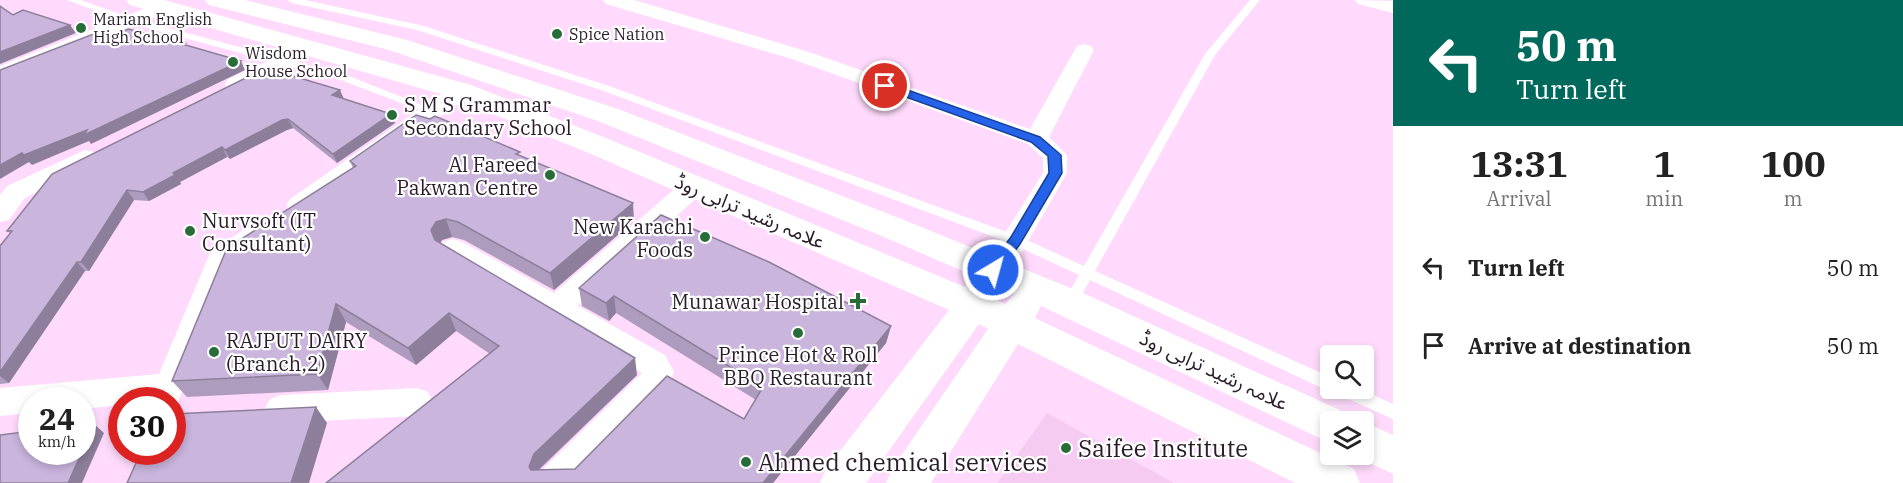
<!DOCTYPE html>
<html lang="en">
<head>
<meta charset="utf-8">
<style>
  :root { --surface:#fff; --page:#f2f2f2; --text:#222; --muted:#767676 }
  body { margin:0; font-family:"IBM Plex Serif","Noto Sans Arabic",serif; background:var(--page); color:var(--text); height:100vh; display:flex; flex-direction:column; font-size:22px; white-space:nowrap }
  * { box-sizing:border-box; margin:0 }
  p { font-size:20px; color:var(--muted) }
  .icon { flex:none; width:33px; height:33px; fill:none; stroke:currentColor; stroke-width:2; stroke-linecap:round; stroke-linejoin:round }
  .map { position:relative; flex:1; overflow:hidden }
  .side { display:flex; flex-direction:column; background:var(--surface); width:510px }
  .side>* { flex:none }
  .hud { background:#00695c; color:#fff; overflow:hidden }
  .buttons { position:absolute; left:1320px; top:345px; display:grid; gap:12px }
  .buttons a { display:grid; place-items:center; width:54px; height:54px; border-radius:6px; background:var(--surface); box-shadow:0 3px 9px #0003; font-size:30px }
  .speed { position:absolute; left:18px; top:387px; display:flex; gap:12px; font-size:30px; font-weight:700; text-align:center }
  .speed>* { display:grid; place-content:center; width:78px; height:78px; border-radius:50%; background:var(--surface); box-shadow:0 3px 9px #0003; line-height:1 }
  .speed small { font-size:15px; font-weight:400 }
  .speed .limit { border:9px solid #d22; background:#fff; color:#111 }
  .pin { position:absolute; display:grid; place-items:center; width:51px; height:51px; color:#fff; margin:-26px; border:3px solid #fff; border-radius:50%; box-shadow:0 2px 6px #0007 }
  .me { position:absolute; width:66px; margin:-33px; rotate:37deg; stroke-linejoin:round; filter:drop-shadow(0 0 4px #0008) }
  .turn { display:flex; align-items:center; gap:21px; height:126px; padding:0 24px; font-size:27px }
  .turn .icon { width:78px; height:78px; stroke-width:2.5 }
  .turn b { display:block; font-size:42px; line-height:51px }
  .eta { display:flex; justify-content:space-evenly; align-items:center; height:102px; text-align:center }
  .eta b { font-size:36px; font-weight:700; line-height:42px }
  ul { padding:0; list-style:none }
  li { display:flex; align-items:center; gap:18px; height:78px; padding:0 24px }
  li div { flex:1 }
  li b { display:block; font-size:22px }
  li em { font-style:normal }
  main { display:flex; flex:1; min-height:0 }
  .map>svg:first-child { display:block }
  .built { fill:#f6cbf2 }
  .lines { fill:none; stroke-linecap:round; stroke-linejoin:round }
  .lane { fill:#fff; fill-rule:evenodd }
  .street { fill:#fff; fill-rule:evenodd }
  .secondary { fill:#fff; fill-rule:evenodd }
  .wall { fill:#ae9cbe }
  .shaded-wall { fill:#8d7f9b }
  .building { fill:#cab5dd; stroke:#8d7f9b; stroke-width:1.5 }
  .route { fill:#2563eb; stroke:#184099; stroke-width:1.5 }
  .poi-dot { fill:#286d39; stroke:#fff; stroke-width:2 }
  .labels { text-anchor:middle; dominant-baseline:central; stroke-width:4.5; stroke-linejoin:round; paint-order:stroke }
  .far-poi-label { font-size:16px; fill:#2a1d29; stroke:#fff; text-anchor:start }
  .poi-label { font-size:20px; fill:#2a1d29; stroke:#fff; text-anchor:start }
  .street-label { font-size:20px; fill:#2a1d29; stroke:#fff }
  .near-poi-label { font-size:24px; fill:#2a1d29; stroke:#fff; text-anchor:start }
</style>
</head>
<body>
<main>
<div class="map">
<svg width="1393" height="483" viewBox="0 0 1393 483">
  <rect width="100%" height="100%" fill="#ffdafc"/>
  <polygon class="built" points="1047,413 1174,483 997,483"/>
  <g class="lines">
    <g class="lane">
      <polygon points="67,0 81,0 134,19 349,76 437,111 431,114 427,113 341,80 128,23"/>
      <polygon points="287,0 305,0 424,26 609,86 1020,237 1084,266 1205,54 1250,0 1260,0 1215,55 1095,271 1330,377 1330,388 1358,388 1393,404 1393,419 1335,393 1334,389 1324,389 1090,280 1075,307 1065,307 1063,303 1079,275 1010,243 601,90 417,30 292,3"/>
    </g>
    <g class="street">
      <polygon points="603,0 634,0 806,51 1030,129 1077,46 1084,44 1091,46 1094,50 1049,137 1067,155 1067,173 1025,247 1003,277 993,281 983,277 979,270 1005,233 1043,173 1043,158 1028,144 792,59 606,4"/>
      <polygon points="1355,0 1393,1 1393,13 1358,4"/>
      <polygon points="164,1 171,3 174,7 171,11 0,80 0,66"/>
      <polygon points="307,43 314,45 317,49 314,53 244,89 236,91 228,89 225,84 228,79"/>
      <polygon points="461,84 469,86 472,91 469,96 308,211 299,214 290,211 286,205 290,199 453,86"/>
      <polygon points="85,150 94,152 97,158 94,164 25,198 9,220 0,222 0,195 7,186"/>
      <polygon points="694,177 703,180 707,186 703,192 578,306 665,355 674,372 668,389 577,483 536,483 541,471 642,373 443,256 439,249 443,242 453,239 463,242 554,293 685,180"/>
      <polygon points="252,227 261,230 265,237 261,244 231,266 175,410 172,411 172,400 122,400 122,405 82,409 82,400 32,400 32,413 0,416 0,388 159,374 210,253 243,230"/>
      <polygon points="417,388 428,392 433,402 428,412 417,416 281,423 270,419 265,409 270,399 281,395"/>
    </g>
    <g class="secondary">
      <path d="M126 0H164L471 85 611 140 965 287 974 276 877 234 598 121 389 50 209 5 205 0H245L407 40 618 109 899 218 1083 293 1344 412 1349 422H1330V443L1041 306 1035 318 1354 469 1360 483H1295L1018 344 931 483H886L892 469 988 329 979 324 866 483H820L826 469 949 310 591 154 451 97 130 5ZM1000 288 1014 294 1005 304 994 299Z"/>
      <polygon points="1364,422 1393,435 1393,474 1350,454 1364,454"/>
    </g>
  </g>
  <g class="wall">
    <polygon points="344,99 395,123 337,163 293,128 287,130 230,159 227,157 180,182 181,184 149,201 134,200 89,271 85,271 9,383 0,384 0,246 10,233 7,231"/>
    <polygon points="521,156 634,221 554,290 464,240 452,237 442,240 440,243 637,375 539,470 575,469 744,419 756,400 616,313 609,321 582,306 579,288 891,326 886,343 773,483 326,483 490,354 456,331 416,365 346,322 328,390 187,397 172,381 353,168 350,161"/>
  </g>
  <g class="shaded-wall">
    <polygon points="70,25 76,33 0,64 0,52"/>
    <polygon points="241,61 245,70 91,144 89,141 32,165 29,162 0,179 0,165 22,153 87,130"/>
    <polygon points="340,90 344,99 332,95"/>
    <polygon points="391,114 395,123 337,163 333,154"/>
    <polygon points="288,119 293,128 287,130 230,159 225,150 282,120"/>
    <polygon points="222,147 227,157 180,182 181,184 149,201 143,192 173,173"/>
    <polygon points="127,190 134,200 89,271 81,262"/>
    <polygon points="633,203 634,221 554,290 550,273"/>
    <polygon points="446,219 452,237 442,240 437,248 431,230 436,222"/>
    <polygon points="77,262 85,271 9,383 0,376 0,372"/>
    <polygon points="614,296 616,313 609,321 606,303"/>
    <polygon points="336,304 346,322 328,390 317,374"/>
    <polygon points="449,313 456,331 416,365 408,348"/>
    <polygon points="891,326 886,343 773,483 763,483"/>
    <polygon points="635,358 637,375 539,469 534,482 529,467 534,454"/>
    <polygon points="316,407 327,423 309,483 291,483"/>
    <polygon points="94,424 104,433 82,483 68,483"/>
  </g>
  <g class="building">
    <polygon points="0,6 13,15 23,10 70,25 0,52"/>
    <polygon points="128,29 185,43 182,44 241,61 84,135 87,130 24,155 22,153 0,165 0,70 96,33 109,37"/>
    <polygon points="266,68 340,90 332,95 391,114 333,154 288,119 282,120 225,150 222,147 173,173 175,175 143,192 127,190 81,262 77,262 0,372 0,246 12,231 7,231 52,174"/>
    <polygon points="416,115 430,119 435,116 520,152 516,154 633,203 550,273 458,222 446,219 436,222 431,230 435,240 635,358 534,454 529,467 531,470 575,469 667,376 744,419 763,387 614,296 606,303 579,288 661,215 769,262 891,326 763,483 326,483 499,346 449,313 408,348 336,304 317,374 172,381 227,248 356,166 350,161"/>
    <polygon points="316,407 291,483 127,483 141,452 172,452 172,414"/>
    <polygon points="94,424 82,451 82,426"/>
    <polygon points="32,431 32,452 82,452 68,483 0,483 0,435"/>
  </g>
  <polygon class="route" points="885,82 1040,137 1061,155 1062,173 1020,244 998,274 988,274 986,270 1011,237 1049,173 1048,156 1031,142 881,88 879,86"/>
  <g class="poi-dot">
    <circle cx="81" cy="28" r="6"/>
    <circle cx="557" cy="34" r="6"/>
    <circle cx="233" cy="62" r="6"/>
    <circle cx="392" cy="115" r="6"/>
    <circle cx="550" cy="175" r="6"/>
    <circle cx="190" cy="231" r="6"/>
    <circle cx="705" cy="237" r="6"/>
    <path d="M855 292h6v6h6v6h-6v6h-6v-6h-6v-6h6z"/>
    <circle cx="798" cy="333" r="6"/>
    <circle cx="214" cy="352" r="6"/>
    <circle cx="1066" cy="448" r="6"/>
    <circle cx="746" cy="462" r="6"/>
  </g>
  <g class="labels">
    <g class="far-poi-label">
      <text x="93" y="19">Mariam English<tspan x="93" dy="18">High School</tspan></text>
      <text x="569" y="34">Spice Nation</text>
      <text x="245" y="53">Wisdom<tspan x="245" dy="18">House School</tspan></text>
    </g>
    <g class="poi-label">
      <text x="404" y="104">S M S Grammar<tspan x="404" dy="23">Secondary School</tspan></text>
      <text x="538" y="164" text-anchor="end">Al Fareed<tspan x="538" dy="23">Pakwan Centre</tspan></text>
      <text x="202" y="220">Nurvsoft (IT<tspan x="202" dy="23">Consultant)</tspan></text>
      <text x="693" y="226" text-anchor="end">New Karachi<tspan x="693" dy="23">Foods</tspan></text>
      <text x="844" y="301" text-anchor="end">Munawar Hospital</text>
      <text x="226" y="340">RAJPUT DAIRY<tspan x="226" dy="23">(Branch,2)</tspan></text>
      <text x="798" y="354" text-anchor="middle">Prince Hot &amp; Roll<tspan x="798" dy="23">BBQ Restaurant</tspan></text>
    </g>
    <g class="street-label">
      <text transform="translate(750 211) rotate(23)">علامہ رشید ترابی روڈ</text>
      <text transform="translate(1214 370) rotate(25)">علامہ رشید ترابی روڈ</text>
    </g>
    <g class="near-poi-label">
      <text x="1078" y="448">Saifee Institute</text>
      <text x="758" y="462">Ahmed chemical services</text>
    </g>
  </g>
</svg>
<div class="buttons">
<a><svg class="icon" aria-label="search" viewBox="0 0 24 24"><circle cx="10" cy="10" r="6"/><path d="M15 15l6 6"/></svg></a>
<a><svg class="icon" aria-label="layers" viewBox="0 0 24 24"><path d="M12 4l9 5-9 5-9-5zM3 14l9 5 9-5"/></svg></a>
</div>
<div class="speed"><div>24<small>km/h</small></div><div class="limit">30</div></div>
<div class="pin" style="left:885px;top:86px;background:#d93025"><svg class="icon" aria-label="arrive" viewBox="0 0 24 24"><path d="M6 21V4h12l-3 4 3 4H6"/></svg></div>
<svg class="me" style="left:993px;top:270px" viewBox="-20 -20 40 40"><circle r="17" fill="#2563eb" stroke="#fff" stroke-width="3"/><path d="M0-11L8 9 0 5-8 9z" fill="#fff"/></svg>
</div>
<section class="side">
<div class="hud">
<div class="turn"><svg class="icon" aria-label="left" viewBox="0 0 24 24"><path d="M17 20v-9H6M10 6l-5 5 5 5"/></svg><div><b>50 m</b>Turn left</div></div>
</div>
<div class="eta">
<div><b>13:31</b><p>Arrival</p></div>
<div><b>1</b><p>min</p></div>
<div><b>100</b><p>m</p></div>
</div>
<ul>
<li><svg class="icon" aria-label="left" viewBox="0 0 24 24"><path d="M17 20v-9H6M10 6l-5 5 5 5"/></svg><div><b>Turn left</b></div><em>50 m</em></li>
<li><svg class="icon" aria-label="arrive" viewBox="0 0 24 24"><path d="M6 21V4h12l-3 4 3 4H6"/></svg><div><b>Arrive at destination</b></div><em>50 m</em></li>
</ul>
</section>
</main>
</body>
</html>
